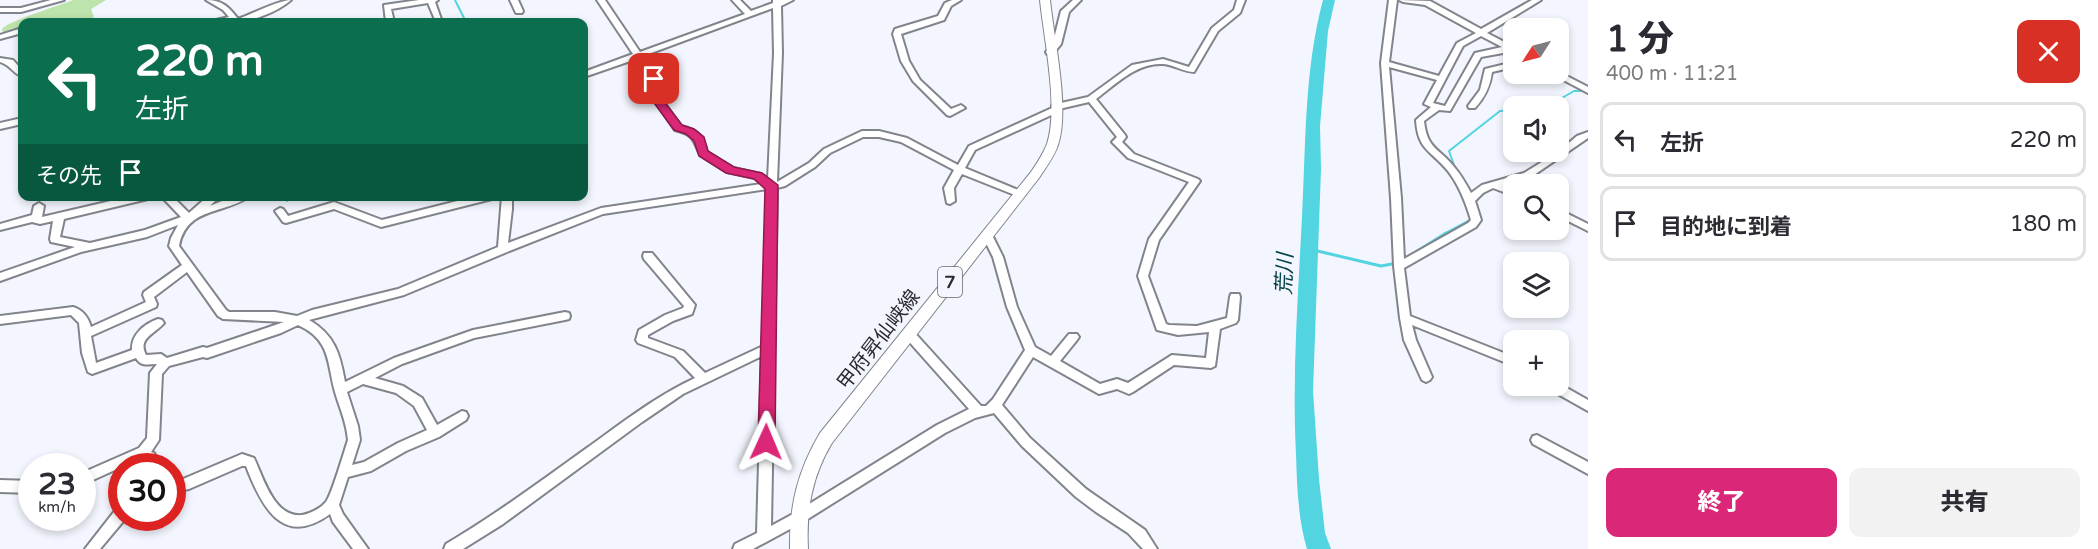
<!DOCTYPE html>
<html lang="ja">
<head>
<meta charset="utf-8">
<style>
  :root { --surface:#fff; --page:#f2f2f3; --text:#2b2b33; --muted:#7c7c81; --line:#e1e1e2; --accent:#db2777 }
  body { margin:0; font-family:"Varela Round","Noto Sans JP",sans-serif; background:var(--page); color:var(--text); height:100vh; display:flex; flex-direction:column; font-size:22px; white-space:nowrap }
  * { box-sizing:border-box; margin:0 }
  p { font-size:20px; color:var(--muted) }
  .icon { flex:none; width:33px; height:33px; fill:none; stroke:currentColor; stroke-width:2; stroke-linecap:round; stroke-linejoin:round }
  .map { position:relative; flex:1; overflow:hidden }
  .drawer { display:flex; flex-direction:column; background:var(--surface); width:510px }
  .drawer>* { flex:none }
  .hud { position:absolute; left:18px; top:18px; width:570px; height:183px; border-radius:12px; box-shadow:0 3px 9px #0003; background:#0b6e4f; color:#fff; overflow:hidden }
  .needle { width:39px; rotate:234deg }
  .controls { position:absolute; left:1503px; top:18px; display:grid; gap:12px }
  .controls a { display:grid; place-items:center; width:66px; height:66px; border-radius:12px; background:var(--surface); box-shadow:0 3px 9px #0003; font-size:30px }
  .speed { position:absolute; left:18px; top:453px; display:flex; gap:12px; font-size:30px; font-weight:700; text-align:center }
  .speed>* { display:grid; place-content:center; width:78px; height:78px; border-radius:50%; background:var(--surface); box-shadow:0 3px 9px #0003; line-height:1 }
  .speed small { font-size:15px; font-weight:400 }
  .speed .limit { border:9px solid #d22; background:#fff; color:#111 }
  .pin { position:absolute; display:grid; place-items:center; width:51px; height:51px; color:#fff; margin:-26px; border-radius:12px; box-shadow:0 3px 9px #0006 }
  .me { position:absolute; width:66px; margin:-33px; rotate:1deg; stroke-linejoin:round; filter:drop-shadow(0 0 4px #0008) }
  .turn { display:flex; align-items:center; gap:21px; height:126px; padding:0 18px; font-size:27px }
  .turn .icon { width:78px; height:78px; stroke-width:2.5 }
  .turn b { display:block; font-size:42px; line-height:51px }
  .then { display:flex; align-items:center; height:57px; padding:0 18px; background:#0003; gap:12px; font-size:22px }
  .round { display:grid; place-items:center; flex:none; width:63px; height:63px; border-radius:12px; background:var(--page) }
  .overview { display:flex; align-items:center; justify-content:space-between; height:102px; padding:0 18px }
  h1 { font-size:36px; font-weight:800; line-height:45px }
  .primary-button { display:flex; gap:12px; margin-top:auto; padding:12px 18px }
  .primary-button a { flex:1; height:69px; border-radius:12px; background:var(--accent); color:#fff; font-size:24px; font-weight:800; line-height:69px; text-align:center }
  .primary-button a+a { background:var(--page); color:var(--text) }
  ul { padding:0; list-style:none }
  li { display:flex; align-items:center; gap:18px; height:75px; margin:0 12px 9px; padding:0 6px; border:3px solid var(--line); border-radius:12px }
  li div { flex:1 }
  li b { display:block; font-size:22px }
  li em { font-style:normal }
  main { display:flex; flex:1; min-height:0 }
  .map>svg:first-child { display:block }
  .green { fill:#bde4ad }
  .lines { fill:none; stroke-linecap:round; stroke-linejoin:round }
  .stream-far1 { stroke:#52d4e1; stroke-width:2 }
  .stream { stroke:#52d4e1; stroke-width:3 }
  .river { fill:#52d4e1; fill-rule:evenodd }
  .minor-casing { stroke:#82848b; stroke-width:4 }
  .major-casing { stroke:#82848b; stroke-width:2 }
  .minor { fill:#fff; fill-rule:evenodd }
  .major { fill:#fff; fill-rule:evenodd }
  .route { fill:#db2777; stroke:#8e194d; stroke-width:1.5 }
  .labels { text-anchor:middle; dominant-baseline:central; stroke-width:4.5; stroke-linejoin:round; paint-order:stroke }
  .shield { fill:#f3f6fe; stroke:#66686c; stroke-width:1.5 }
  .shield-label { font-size:18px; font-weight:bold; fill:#2a2b2e }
  .street-label { font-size:20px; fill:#2a2b2e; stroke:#f3f6fe }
  .water-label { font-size:21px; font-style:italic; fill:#003f45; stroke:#f3f6fe }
</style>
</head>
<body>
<main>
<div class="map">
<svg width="1588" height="549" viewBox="0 0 1588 549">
  <rect width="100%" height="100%" fill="#f3f6fe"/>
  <path class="green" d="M73 0H106L91 9 94 17 88 22H22V31L3 36 2 29C8 21 58 6 73 0Z"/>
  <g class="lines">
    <g class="stream-far1">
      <polyline points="455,0 466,22"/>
      <polyline points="1557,106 1555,102 1574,91 1588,91"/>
      <polyline points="1456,171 1449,151 1500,111 1514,110"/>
      <polyline points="286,196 287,201"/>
      <polyline points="1444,234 1472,219"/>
    </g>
    <g class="stream">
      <polyline points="1309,249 1381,266 1397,263"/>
      <polyline points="1408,257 1446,233"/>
    </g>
    <path class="river" d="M1323 0H1335L1328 31 1320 126 1321 169 1313 391 1319 479 1325 533 1331 549H1307C1298 519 1297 486 1296 454 1292 374 1298 297 1302 217 1306 144 1304 71 1323 0Z"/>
    <g class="minor-casing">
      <g id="minor">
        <polygon points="51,0 64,0 21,12 0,12 0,8 21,8"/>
        <path d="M206 0C222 0 229 7 238 19 252 14 279 0 291 0 277 12 252 22 233 22L232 21 216 22V20L229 17 223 10Z"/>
        <polygon points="419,0 438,0 435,2 442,22 436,22 428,3 391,9 394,22 386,22 384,5"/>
        <polygon points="510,0 518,0 523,11 522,13 516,13"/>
        <path d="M597 0H605L640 52 745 14 732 0H740L751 11 773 3V0H793L781 6 782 53 777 182 809 163 824 149 862 131H879L907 138 958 165 969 146 1052 108V105L1088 97 1132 65 1163 59 1189 67 1212 28 1234 10 1237 0H1245L1240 13 1218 31 1194 72C1183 72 1173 64 1162 64 1136 63 1115 85 1096 99L1125 135 1126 137 1122 142 1134 154 1198 179 1200 181 1159 240 1148 276 1166 324 1169 325 1197 326 1227 318 1230 297 1231 294H1239L1240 297 1238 320 1236 323 1220 329 1215 366 1211 368 1174 365 1133 392 1129 394 1117 389 1099 394 1033 357 1002 405 1030 438 1086 489 1145 530 1157 549H1143L1128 533 1096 512 1076 497 1022 446 994 413 975 418 945 433 803 522 753 549H733L735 544 757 533 762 356 683 394 642 422 503 524 463 549H444L446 544C495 515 541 481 587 448 622 423 656 396 695 378L675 357 638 343 636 340 639 330 665 315 683 308 684 306 644 259 643 256 644 253H652L695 305 692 314 673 321 648 335V338L683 351 705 373 763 346 767 189 603 214 507 252 404 295 309 320C335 335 340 354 345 382L394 358 473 330 565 312 569 313 570 316 569 319 565 320 474 338 402 364 375 378 403 386 422 398 437 425 462 411 466 412 468 416 466 420 439 437 406 451 371 471 348 477 339 505 343 514 368 549H353L333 522 330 514C282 549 261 505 246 466H242L189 489 172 492V480L183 479 242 454 254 458C263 477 274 518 302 515 310 514 321 508 326 502 332 494 344 452 348 440L347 433C345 419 339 406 335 392 327 363 331 340 298 325L281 333 207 358 203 357 169 366 162 374 159 440 151 452 154 453 162 466H149L146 461 139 459 82 485V473L139 448 147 438 150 373 157 364C148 364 141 367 136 358L92 374 88 372 82 353 79 323 71 315 0 324V316L73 307C83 310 88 317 91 327L146 302 143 295 144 292 182 265 169 246 171 238 178 225 147 237 81 252 0 281V273L75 247 51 242 50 239 53 221 40 224 32 222 0 230V224L32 215 34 206 39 203 44 206 42 217 132 196H153L148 199 64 219 60 237 90 243 145 230 181 217 161 196H172L189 213 208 196H220L210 206 234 196H250C224 215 187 206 179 246L226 310 229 312H275L297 316 312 310 398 289 498 247 502 196H512V209L508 243 601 208 761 184 755 178 727 172 700 155C693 139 694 135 675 130L654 100 650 79 636 59 584 77V72L633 54ZM773 8 774 53 768 179 761 174 733 168 707 152C703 135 698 130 681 126L662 100 658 79 643 56ZM1089 102 1117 137 1112 142 1128 158 1189 182 1149 239 1138 276 1157 330 1178 335 1209 332 1206 358 1172 355 1128 383 1117 379 1100 384 1060 361 1077 340 1079 337 1077 334H1069L1051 356 1035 347 1017 307 1003 257 991 233H983L982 235 993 257 1007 307 1025 350 993 399 986 406H981L913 331H905L903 334 905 337 969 409 937 425 793 514 771 526 777 188 785 186 815 167 830 153 863 137H879L901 142 954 170 944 188 947 203 950 204 955 201 954 188 962 174 1020 197 1025 194 1023 192 965 168 975 150 1058 112 1059 109ZM187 272 218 316 223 319 284 322 207 348 203 347 167 358 161 354 146 355C137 338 155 334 164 323L162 320 158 319C144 324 131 335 132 350L96 363 91 336 156 307 157 304 154 297ZM363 384 396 393 414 406 427 430 398 443 364 462 352 465 360 440 358 426 347 392Z"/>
        <polygon points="952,0 961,0 951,6 944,20 901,34 909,61 920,80 951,109 961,105 965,108 950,116 947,115 913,81 901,61 893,34 895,29 938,16 945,3"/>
        <polygon points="1073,0 1081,0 1069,12 1061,44 1053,54 1047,54 1046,52 1053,43 1061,11"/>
        <path d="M1389 0H1397L1389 62 1439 76 1457 43 1476 33 1425 5 1403 2 1399 0 1430 1 1481 29 1532 0H1541L1487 33 1514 47V51L1481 57 1450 111 1439 110 1424 121C1427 150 1440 148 1455 168 1461 175 1466 184 1471 193L1482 185 1524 173 1558 152 1577 136 1588 132V138L1531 177 1504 185 1514 189V196L1493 188 1483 193 1475 201 1481 220 1476 227 1404 268 1410 316 1514 357V366L1412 325 1416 340 1432 377 1430 380 1426 382 1422 380 1404 340 1400 318 1394 266 1391 198 1381 63ZM1481 36 1502 47 1475 53 1445 106 1433 103 1463 46ZM1389 67 1437 80 1424 104 1431 107 1416 120C1418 151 1431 150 1448 171 1459 185 1466 203 1471 220L1468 223 1404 259 1401 198Z"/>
        <polygon points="19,29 22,29 22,33 0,39 0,35"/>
        <path d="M0 58 13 60 22 70V76C13 74 11 65 0 62Z"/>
        <path d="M1514 62V67L1492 72C1490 87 1485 97 1475 108H1469L1468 106 1480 90 1485 69Z"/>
        <polygon points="1559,72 1588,87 1588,93 1552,74"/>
        <polygon points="22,118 22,124 0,129 0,123"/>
        <polygon points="477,196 497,196 492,199 381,227 334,209 286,223 283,222 275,211 280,208 283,209 288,216 334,202 382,220"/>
        <polygon points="1558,209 1588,224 1588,231 1558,216"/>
        <polygon points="1558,383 1588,400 1588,411 1549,389 1547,386 1558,386"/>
        <polygon points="1537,435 1588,462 1588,474 1533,444 1531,440 1533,436"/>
        <polygon points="0,480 32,481 32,493 0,492"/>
        <polygon points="122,506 122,518 126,518 100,549 85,549 117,508"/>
      </g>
    </g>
    <g class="major-casing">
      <path id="major" d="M1040 0H1050C1054 39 1070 109 1058 145 1054 157 1046 167 1039 178L832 443C812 476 806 510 808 549H790C789 506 798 470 820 433L1031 172C1037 163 1043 154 1047 144 1059 107 1044 40 1040 0Z"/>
    </g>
    <use href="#minor" class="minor"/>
    <use href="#major" class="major"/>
  </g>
  <polygon class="route" points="651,76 658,76 663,100 682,125 694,129 704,137 708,151 734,167 762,173 778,185 775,442 772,447 766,449 761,447 758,442 765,189 754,179 726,173 699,156 694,141 686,134 674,130 652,100"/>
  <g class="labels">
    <rect class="shield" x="938" y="267" width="24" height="30" rx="4.5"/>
    <g class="shield-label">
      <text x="950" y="282">7</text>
    </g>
    <g class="street-label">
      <text transform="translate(879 340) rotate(-52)">甲府昇仙峡線</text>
    </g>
    <g class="water-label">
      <text transform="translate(1285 274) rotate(-88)">荒川</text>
    </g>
  </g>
</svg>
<div class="controls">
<a><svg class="needle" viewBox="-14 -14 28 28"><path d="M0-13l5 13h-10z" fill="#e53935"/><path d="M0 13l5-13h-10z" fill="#7c7c81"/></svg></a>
<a><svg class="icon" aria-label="sound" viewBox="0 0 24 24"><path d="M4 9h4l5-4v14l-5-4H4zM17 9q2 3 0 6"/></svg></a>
<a><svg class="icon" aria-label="search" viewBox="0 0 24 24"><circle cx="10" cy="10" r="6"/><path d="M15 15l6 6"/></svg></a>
<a><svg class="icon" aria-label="layers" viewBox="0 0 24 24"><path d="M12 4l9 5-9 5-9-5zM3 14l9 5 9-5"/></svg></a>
<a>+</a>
</div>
<div class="speed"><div>23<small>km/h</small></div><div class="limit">30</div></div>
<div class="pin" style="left:654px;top:79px;background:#d93025"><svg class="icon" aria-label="arrive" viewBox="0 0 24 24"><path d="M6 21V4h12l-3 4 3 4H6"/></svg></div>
<svg class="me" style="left:766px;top:442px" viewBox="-20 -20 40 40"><path d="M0-17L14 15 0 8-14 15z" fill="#db2777" stroke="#fff" stroke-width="4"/></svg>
<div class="hud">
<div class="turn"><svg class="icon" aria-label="left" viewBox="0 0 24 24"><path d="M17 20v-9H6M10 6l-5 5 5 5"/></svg><div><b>220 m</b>左折</div></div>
<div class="then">その先<svg class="icon" aria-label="arrive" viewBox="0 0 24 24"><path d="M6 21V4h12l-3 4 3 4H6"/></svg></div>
</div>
</div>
<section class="drawer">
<div class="overview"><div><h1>1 分</h1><p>400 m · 11:21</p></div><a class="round" style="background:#d93025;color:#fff"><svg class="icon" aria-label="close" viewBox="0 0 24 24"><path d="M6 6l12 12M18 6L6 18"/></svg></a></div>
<ul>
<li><svg class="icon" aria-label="left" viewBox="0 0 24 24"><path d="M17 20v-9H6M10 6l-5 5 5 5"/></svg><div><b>左折</b></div><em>220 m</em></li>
<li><svg class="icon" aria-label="arrive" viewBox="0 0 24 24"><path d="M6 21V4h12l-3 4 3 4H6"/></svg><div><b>目的地に到着</b></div><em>180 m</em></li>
</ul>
<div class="primary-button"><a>終了</a><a>共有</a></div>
</section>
</main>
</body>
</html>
